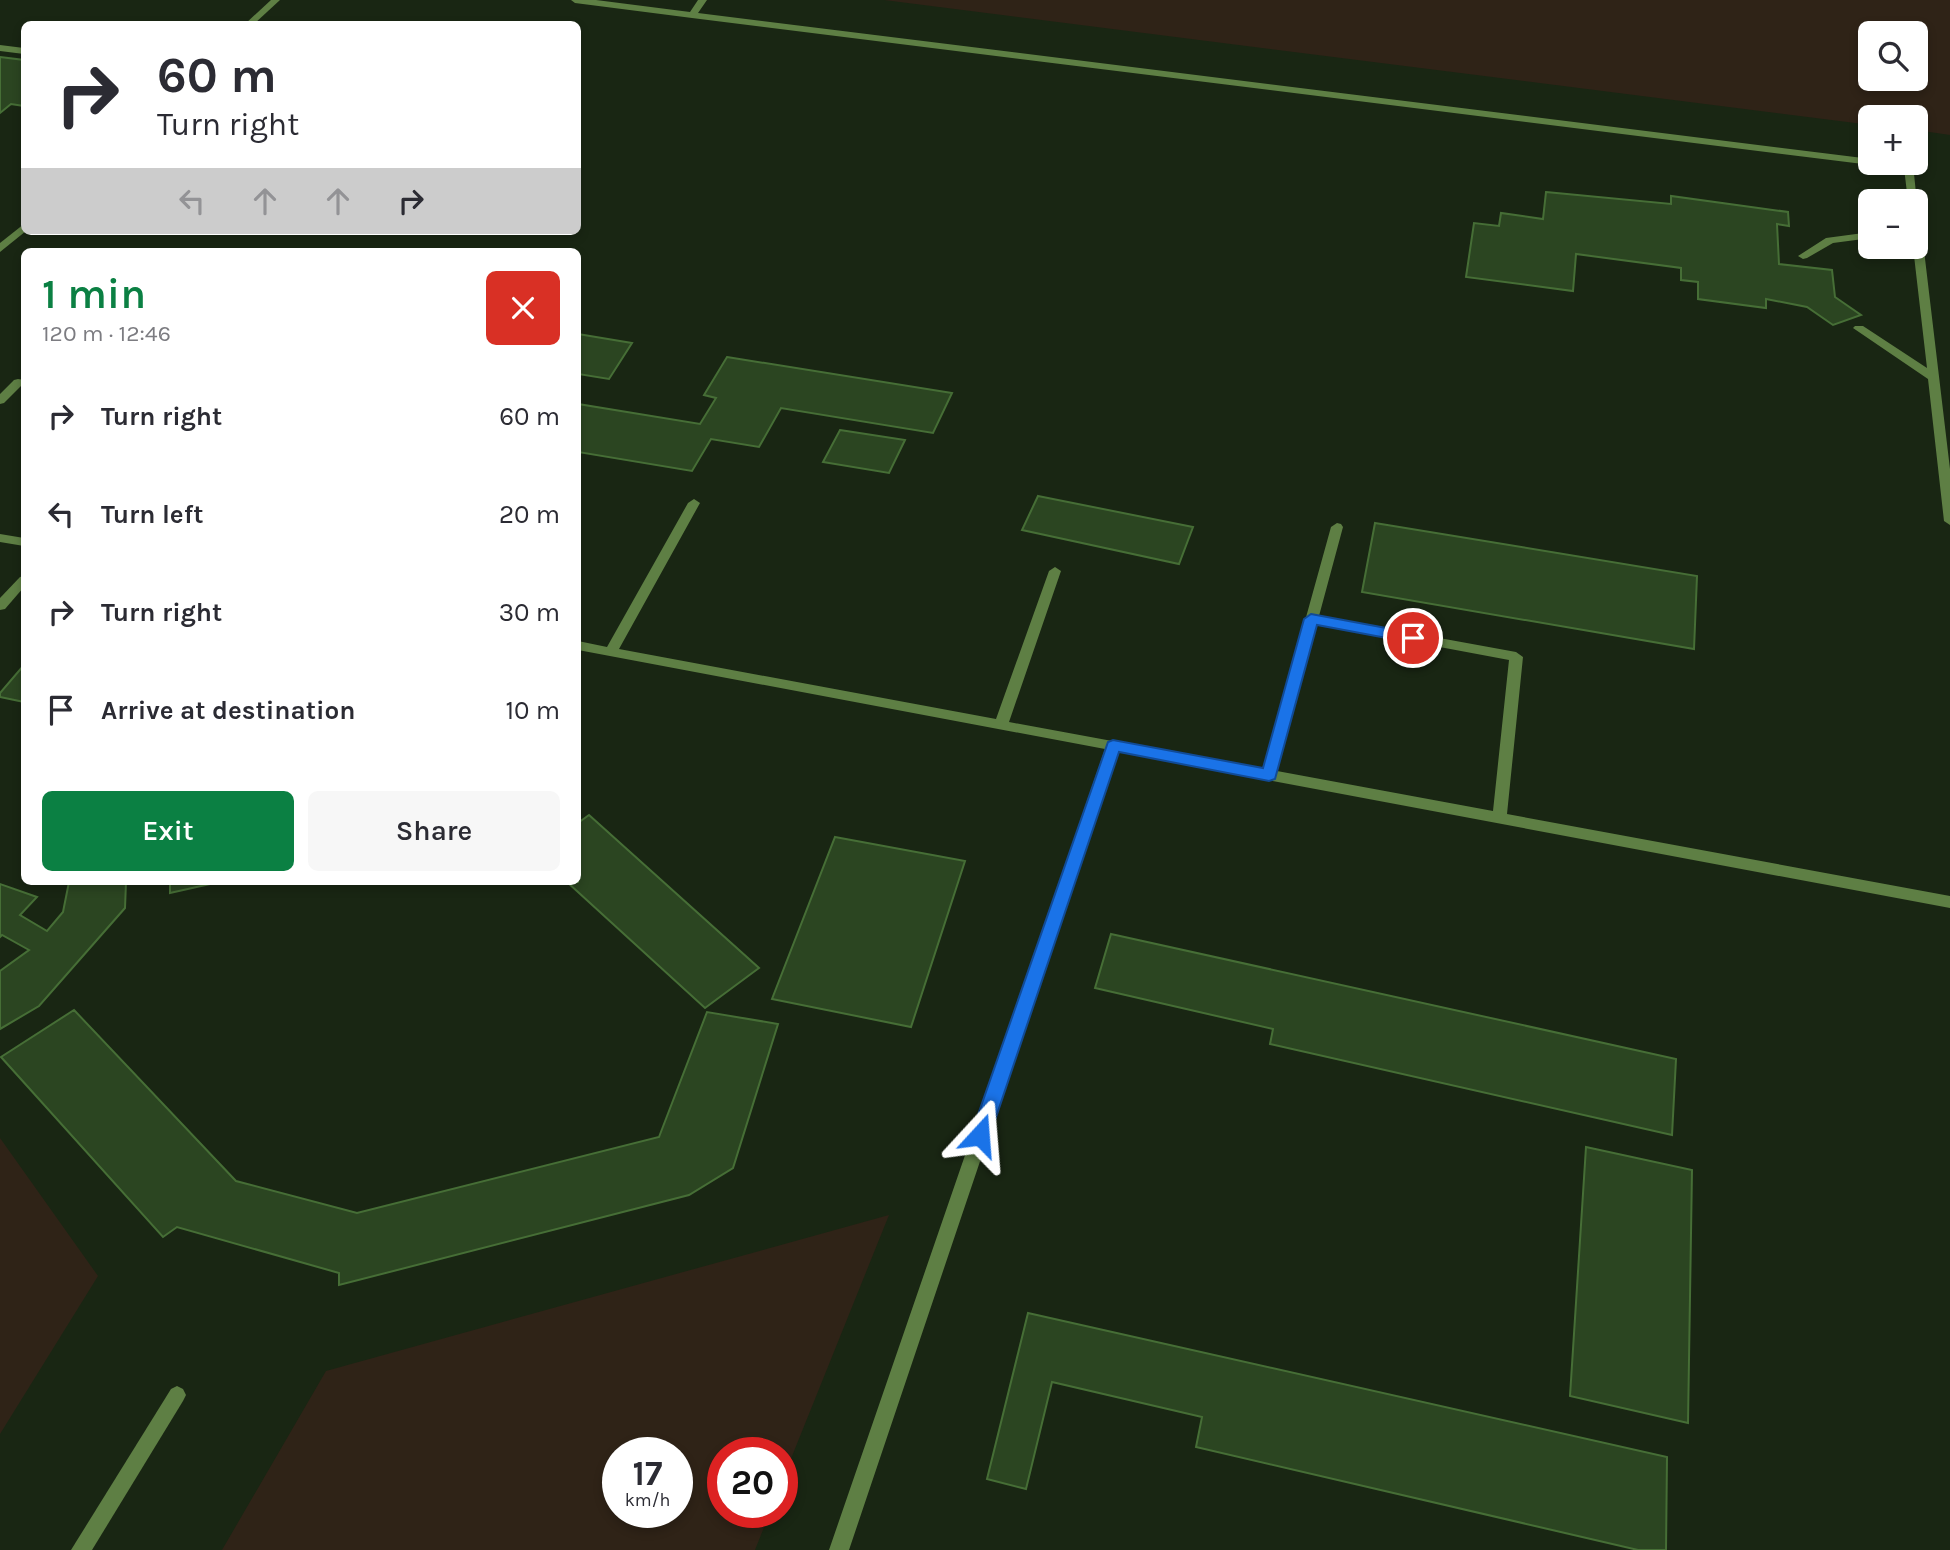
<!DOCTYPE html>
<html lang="en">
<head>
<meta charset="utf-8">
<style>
  :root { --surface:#fff; --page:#f7f7f7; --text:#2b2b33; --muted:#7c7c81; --accent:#0b8043 }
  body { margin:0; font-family:Karla,sans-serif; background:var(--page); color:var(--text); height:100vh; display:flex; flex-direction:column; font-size:26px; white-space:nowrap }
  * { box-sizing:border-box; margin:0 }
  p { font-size:23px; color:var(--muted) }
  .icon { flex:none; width:38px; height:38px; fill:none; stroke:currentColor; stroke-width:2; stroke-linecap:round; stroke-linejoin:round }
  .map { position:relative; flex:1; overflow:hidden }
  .side { position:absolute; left:21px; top:248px; width:560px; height:637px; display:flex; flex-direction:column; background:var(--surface); border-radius:10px; box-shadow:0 4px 10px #0003 }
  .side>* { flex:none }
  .banner { position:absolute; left:21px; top:21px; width:560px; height:214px; border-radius:10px; box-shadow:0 4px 10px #0003; background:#fff; color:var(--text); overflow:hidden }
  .fabs { position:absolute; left:1858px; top:21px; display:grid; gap:14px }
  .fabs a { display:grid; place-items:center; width:70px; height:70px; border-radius:10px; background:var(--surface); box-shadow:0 4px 10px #0003; font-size:35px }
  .speed { position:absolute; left:602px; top:1437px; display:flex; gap:14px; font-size:35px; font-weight:700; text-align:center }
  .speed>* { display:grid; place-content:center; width:91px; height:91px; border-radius:50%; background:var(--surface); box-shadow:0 4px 10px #0003; line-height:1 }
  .speed small { font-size:18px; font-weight:400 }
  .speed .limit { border:10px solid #d22; background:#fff; color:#111 }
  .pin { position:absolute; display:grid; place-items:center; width:60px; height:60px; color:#fff; margin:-30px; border:4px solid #fff; border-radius:50%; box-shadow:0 2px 7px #0007 }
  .me { position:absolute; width:77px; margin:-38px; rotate:19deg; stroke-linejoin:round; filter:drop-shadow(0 0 5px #0008) }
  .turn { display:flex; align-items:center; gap:24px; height:147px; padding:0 21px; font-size:32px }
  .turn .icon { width:91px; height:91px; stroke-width:2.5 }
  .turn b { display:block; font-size:49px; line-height:60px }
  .lanes { display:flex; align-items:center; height:66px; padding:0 21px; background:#0003; justify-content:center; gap:35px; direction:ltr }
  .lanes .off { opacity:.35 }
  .round { display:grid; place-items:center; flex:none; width:74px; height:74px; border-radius:10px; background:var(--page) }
  .head { display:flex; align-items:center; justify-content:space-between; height:119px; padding:0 21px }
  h1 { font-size:42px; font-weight:600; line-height:52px; color:var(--accent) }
  .action { display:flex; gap:14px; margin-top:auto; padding:14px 21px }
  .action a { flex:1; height:80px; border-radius:10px; background:var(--accent); color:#fff; font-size:28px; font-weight:600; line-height:80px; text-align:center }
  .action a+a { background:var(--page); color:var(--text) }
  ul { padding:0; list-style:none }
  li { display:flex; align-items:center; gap:21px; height:98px; padding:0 21px }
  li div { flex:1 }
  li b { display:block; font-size:26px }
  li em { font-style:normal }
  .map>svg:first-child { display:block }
  .green { fill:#2f2317; fill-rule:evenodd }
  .building { fill:#2b4521; stroke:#466e36; stroke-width:2 }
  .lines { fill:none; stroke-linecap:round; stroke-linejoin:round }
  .service { fill:#5e7f44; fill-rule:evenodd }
  .route { fill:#1a73e8; stroke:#114b97; stroke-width:2 }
</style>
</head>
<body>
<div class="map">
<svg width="1950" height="1550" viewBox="0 0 1950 1550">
  <rect width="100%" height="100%" fill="#192613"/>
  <g class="green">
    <path d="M884 0H1950V135L1916 130V117H1871V125ZM1871 33H1916V79H1871Z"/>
    <polygon points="0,1138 98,1276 0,1434"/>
    <path d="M889 1215 782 1481V1452H723V1512H770L755 1550H222L326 1371ZM618 1452H677V1512H618Z"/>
  </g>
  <g class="building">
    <polygon points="0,57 24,60 24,106 11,104 0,113"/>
    <polygon points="1546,192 1671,204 1671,196 1788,212 1789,226 1777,224 1779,264 1832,270 1835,297 1861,315 1833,325 1807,307 1766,299 1766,308 1698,299 1698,282 1681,280 1681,268 1576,254 1573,291 1466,277 1474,223 1499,226 1501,213 1543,219"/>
    <polygon points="578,334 632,343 609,379 578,374"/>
    <polygon points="727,357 952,393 933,433 781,408 759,447 711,439 692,471 578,452 578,404 700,424 716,398 704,395"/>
    <polygon points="840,430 905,440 889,473 823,462"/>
    <polygon points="1038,496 1193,527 1179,564 1022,530"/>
    <polygon points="1375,523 1697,576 1694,649 1362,592"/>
    <polygon points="24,665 24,702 0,697 0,693"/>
    <polygon points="589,815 759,968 705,1008 567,882 578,882 578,823"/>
    <polygon points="835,837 965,861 911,1027 772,999"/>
    <polygon points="69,882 126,882 125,908 39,1006 0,1029 0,971 29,950 2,935 0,937 0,884 37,897 20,915 47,931 63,912"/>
    <polygon points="170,882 219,882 170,893"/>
    <polygon points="1111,934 1676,1059 1672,1135 1270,1044 1273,1029 1095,988"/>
    <polygon points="74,1010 236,1181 357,1213 659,1137 707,1012 778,1024 733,1168 689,1195 339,1285 339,1273 177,1227 163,1237 1,1057"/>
    <polygon points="1586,1147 1692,1170 1688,1423 1570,1396"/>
    <polygon points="1028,1313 1667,1457 1666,1550 1638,1550 1196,1447 1202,1417 1052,1382 1026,1489 987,1479"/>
  </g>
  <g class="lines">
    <g class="service">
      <polygon points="271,0 280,0 254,24 245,24"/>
      <polygon points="571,0 596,0 690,12 698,0 707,0 698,13 1871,159 1871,163 1875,163 1871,165 692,18 575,3"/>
      <polygon points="0,45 24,48 24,54 0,51"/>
      <polygon points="1876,163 1913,164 1917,203 1916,201 1908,201 1904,168 1881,166"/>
      <polygon points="1916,222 1921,225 1950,469 1950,525 1944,521 1928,379 1853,328 1855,326 1863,326 1927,368 1913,247 1916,247"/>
      <polygon points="24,224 26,231 0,252 0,243"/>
      <polygon points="1871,232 1871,238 1833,243 1807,258 1803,259 1798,256 1826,238"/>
      <polygon points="18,379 24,380 24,386 21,386 4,403 0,404 0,394 14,380"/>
      <path d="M694 499 700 503 619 649 996 719 1049 571 1055 567 1061 571 1009 722 1264 769 1331 527 1337 523 1341 524 1343 527 1319 616 1516 652 1523 657 1507 814 1950 896V908L1118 752 849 1550H829L1105 749 578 650V641L607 647 688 503ZM1317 624 1509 660 1493 811 1277 771Z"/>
      <polygon points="0,534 24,538 24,546 0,542"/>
      <polygon points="24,576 24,587 5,609 0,610 0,598 20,577"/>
      <polygon points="177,1386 183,1389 186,1395 183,1401 92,1550 71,1550 171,1389"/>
    </g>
  </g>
  <polygon class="route" points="1311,614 1413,633 1421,638 1413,643 1317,625 1275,779 1269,781 1119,752 990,1135 987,1141 980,1143 974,1141 971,1135 1108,742 1113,740 1263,768 1304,619"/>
</svg>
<div class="fabs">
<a><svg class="icon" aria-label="search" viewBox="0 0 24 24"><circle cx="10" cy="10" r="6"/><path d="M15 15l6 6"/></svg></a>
<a>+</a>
<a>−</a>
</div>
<div class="speed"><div>17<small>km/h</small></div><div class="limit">20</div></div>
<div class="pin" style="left:1413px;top:638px;background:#d93025"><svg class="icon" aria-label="arrive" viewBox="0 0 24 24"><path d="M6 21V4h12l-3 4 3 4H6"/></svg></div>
<svg class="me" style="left:980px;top:1135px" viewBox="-20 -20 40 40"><path d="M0-17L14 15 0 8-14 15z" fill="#1a73e8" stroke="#fff" stroke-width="4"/></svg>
<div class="banner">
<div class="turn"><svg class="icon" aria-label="right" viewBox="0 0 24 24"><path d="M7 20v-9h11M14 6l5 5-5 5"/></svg><div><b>60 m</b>Turn right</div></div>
<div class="lanes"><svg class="icon off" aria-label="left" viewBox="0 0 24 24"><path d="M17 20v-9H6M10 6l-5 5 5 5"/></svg><svg class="icon off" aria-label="ahead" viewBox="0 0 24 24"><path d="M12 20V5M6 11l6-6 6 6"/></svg><svg class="icon off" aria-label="ahead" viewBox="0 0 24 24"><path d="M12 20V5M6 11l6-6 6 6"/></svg><svg class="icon" aria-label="right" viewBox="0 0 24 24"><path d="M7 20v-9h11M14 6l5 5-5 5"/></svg></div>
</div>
<section class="side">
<div class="head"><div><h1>1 min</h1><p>120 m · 12:46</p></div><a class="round" style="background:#d93025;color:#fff"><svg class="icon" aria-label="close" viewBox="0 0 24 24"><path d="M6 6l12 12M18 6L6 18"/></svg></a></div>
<ul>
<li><svg class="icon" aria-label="right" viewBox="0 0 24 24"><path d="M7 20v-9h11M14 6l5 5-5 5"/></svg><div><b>Turn right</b></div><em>60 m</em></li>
<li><svg class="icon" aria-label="left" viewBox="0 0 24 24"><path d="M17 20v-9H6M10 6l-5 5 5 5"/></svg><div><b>Turn left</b></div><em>20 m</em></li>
<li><svg class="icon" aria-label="right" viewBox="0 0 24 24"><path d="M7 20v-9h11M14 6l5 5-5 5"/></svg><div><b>Turn right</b></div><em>30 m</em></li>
<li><svg class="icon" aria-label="arrive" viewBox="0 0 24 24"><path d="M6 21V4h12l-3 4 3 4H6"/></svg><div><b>Arrive at destination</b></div><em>10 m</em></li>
</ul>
<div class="action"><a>Exit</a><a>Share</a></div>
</section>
</div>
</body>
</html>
